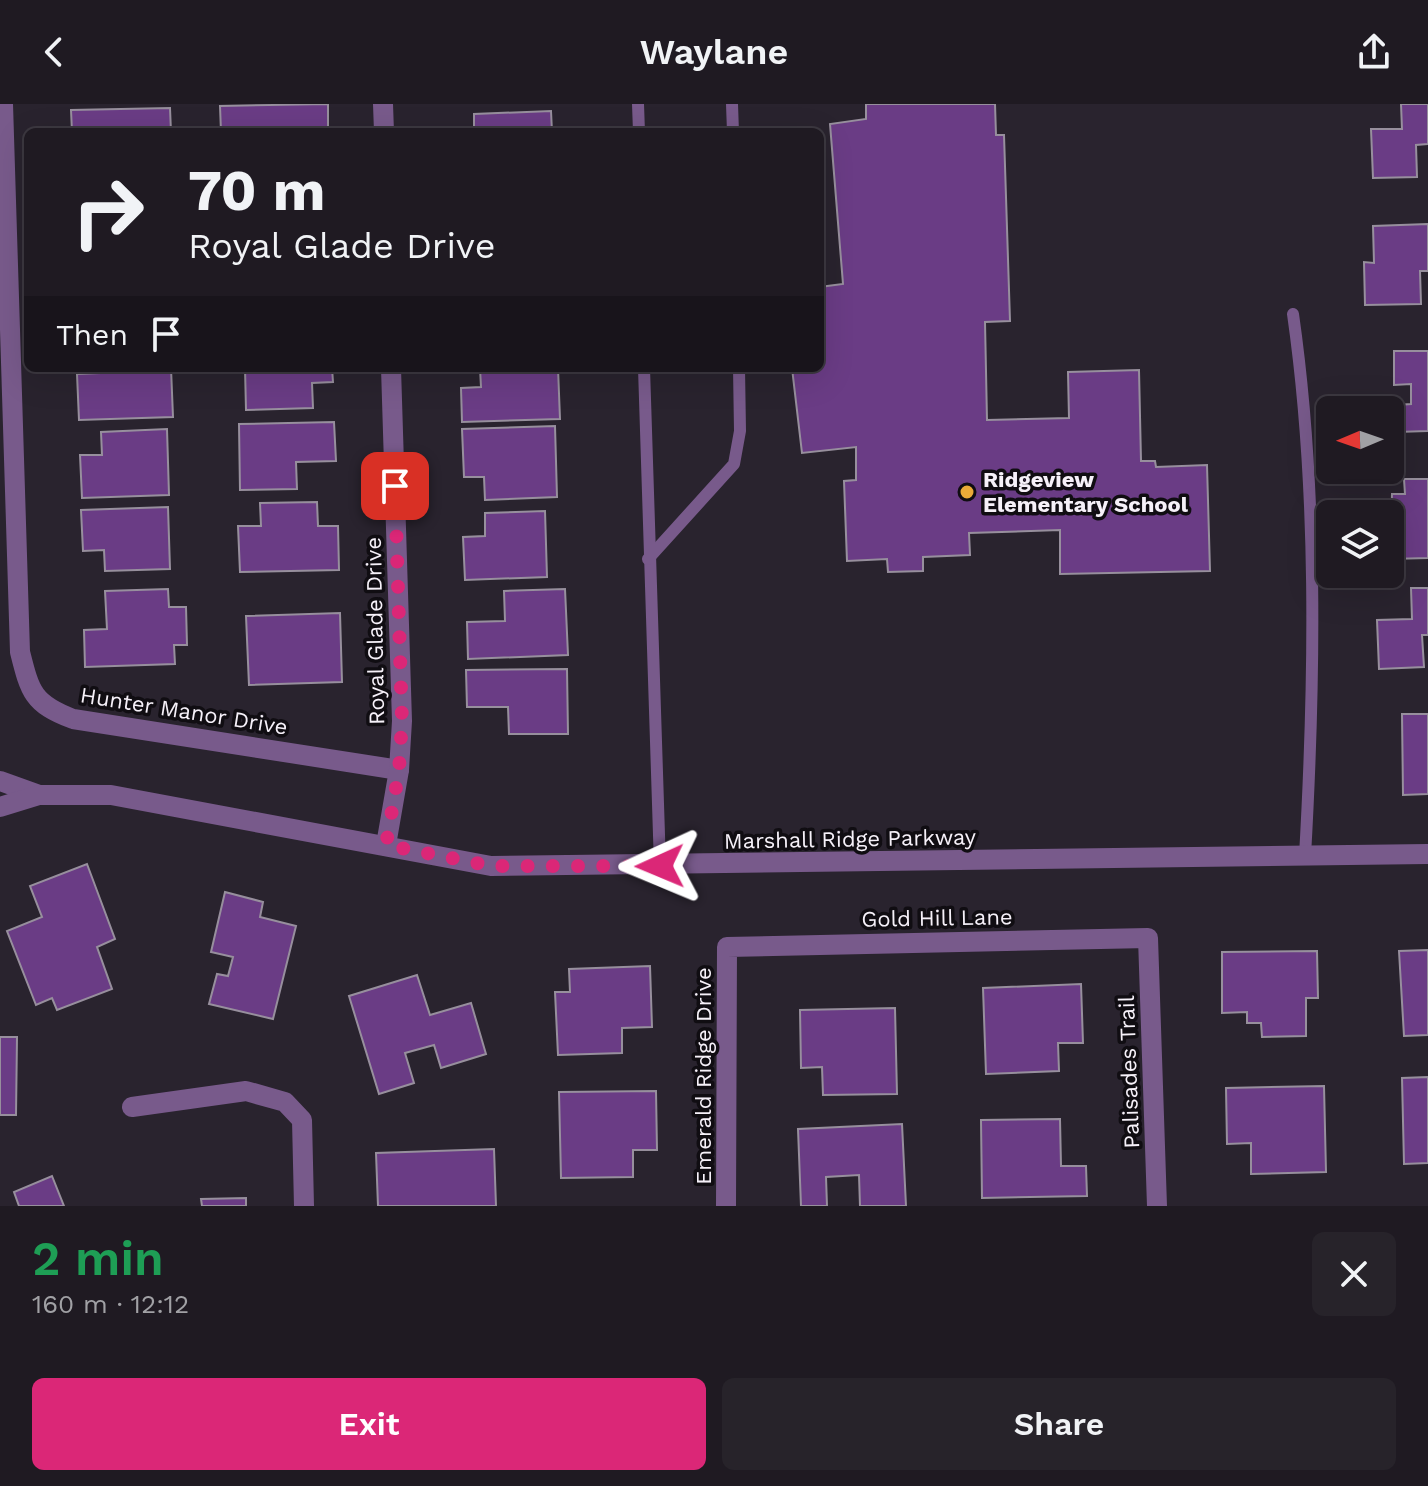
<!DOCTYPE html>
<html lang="en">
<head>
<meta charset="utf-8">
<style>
  :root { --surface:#1f1a22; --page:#27232a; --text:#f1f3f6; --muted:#a1a1a5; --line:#3c3840; --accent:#db2777 }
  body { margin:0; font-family:"Work Sans",sans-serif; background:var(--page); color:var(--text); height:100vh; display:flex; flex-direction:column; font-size:30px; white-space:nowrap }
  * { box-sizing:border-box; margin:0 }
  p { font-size:26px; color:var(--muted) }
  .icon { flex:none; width:44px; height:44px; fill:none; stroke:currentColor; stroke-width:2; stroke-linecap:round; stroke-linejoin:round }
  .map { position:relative; height:1102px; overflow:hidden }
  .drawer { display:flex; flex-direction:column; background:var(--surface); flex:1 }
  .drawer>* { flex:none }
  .banner { position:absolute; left:24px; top:24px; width:800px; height:244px; border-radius:12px; box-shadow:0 8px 32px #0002,0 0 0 2px var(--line); background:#1f1a22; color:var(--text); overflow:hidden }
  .needle { width:52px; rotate:268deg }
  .buttons { position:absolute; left:1316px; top:292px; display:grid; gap:16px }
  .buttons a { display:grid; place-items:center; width:88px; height:88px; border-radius:12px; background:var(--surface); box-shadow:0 8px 32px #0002,0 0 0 2px var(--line); font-size:40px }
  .pin { position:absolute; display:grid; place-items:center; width:68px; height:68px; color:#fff; margin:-34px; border-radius:16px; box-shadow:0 4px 12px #0006 }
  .me { position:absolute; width:88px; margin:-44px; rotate:269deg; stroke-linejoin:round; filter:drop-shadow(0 0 6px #0008) }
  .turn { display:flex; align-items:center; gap:28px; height:168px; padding:0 32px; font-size:36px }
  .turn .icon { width:104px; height:104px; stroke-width:2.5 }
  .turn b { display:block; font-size:56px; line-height:68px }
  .then { display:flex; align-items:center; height:76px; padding:0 32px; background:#0003; gap:16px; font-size:30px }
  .round { display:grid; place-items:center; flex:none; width:84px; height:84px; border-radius:12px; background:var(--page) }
  .summary { display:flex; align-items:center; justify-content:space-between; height:136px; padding:0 32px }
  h1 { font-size:48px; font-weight:600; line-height:60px; color:#1e9e55 }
  .primary-button { display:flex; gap:16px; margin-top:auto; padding:16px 32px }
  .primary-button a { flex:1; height:92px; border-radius:12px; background:var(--accent); color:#fff; font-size:32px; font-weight:600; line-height:92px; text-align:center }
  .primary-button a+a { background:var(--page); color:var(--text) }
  header { display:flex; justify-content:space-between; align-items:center; height:104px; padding:0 32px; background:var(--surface); font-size:36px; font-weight:600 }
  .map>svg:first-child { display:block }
  .building { fill:#6a3c85; stroke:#978f9d; stroke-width:2 }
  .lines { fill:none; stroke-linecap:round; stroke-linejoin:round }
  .service { stroke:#785a8b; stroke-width:12 }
  .minor { stroke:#785a8b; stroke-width:20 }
  .tertiary { stroke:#785a8b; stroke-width:20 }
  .route { stroke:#db2777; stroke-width:14; stroke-dasharray:0 25.2 }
  .poi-dot { fill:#eaaa38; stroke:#100d12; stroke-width:3 }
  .labels { text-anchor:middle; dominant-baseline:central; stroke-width:7; stroke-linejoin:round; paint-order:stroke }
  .poi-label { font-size:22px; font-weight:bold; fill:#f6f1f9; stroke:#100d12; text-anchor:start }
  .street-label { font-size:22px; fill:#f6f1f9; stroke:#100d12 }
</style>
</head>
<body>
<header><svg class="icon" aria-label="back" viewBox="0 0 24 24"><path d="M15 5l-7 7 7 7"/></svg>Waylane<svg class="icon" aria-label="share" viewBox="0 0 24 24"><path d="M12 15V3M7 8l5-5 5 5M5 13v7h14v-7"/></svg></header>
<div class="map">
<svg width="1428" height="1102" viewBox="0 0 1428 1102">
  <rect width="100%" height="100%" fill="#29232e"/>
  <g class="building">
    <polygon points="328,0 328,28 221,28 220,2"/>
    <polygon points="866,0 995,0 996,31 1004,31 1010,217 985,218 987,316 1069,314 1068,268 1139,266 1141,357 1155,357 1156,363 1207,361 1210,467 1060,470 1060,426 969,429 970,451 923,453 923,467 888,468 887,455 847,457 844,377 856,376 856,343 802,349 792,264 820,264 820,183 843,180 830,20 866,15"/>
    <polygon points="1401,0 1428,0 1428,40 1416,41 1417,73 1373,74 1371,25 1402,25"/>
    <polygon points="170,4 171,28 72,28 71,6"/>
    <polygon points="551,7 552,28 474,28 474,10"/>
    <polygon points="1428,120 1428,167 1420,167 1421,200 1365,201 1364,158 1374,159 1373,122"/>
    <polygon points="1394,247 1428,247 1428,327 1397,328 1397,301 1411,300 1411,280 1394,281"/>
    <polygon points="100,264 171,264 173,313 79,316 77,270 100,269"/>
    <polygon points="245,264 332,264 333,278 312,279 313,304 246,306"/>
    <polygon points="480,264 558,264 560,315 462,318 461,284 481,283"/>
    <polygon points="334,318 336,357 296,358 297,385 240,386 239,320"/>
    <polygon points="555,322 557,393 485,396 484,373 464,373 462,325"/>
    <polygon points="167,325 169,391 82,394 80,351 102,351 101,328"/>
    <polygon points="1404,375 1428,375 1428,454 1390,455 1392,390 1405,390"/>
    <polygon points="317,398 318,422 338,422 339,466 240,468 238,422 261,422 260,399"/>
    <polygon points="168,403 170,465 105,467 104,446 83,447 81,406"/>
    <polygon points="545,407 547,473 465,476 463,433 485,432 485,409"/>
    <polygon points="1411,484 1428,484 1428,531 1422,531 1424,563 1379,565 1377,516 1412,515"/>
    <polygon points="168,485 169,503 186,503 187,541 174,541 175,560 85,563 84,526 107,525 105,487"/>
    <polygon points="565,485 568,551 468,555 467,518 505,517 504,487"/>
    <polygon points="340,509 342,578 249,581 246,512"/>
    <polygon points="567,565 568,630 509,630 508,603 467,603 466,566"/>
    <polygon points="1402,610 1428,610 1428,690 1403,691"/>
    <polygon points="87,760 115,835 97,843 112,885 57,906 52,894 36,901 7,827 42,813 30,782"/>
    <polygon points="225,788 263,798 260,813 296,822 273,915 209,900 217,870 228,872 233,853 211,848"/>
    <polygon points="1428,846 1428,931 1404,932 1399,847"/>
    <polygon points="1317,847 1318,894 1306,894 1306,932 1262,933 1261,919 1247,919 1247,908 1222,909 1222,848"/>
    <polygon points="650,862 652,923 622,924 622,949 558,951 555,888 570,888 569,865"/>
    <polygon points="417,871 430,911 471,899 486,950 441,964 434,941 405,949 414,979 379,990 349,892"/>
    <polygon points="1081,880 1083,939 1058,939 1059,967 986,970 983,884"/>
    <polygon points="895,904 897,990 823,991 822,963 801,964 800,906"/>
    <polygon points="0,933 17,933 16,1011 0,1011"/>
    <polygon points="1428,973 1428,1059 1404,1060 1402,974"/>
    <polygon points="1324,982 1326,1068 1251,1070 1251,1039 1227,1040 1226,984"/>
    <polygon points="656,987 657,1046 633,1046 633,1073 561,1074 559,988"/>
    <polygon points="1060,1015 1061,1062 1086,1062 1087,1092 982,1094 981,1016"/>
    <polygon points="902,1020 906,1102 860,1102 859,1071 826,1073 827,1102 801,1102 798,1025"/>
    <polygon points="494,1045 496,1102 378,1102 376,1049"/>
    <polygon points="52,1072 64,1102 19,1102 14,1088"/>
    <polygon points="246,1094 246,1102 202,1102 201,1095"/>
  </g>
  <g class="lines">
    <g class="service">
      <polyline points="638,0 639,28"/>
      <polyline points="732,0 733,28"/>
      <path d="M1293 210C1318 385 1315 575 1305 752"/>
      <polyline points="644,264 660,762"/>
      <polyline points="648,455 734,360 740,327 739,264"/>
    </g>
    <g class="minor">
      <path d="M3 0 20 548C30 588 33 600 73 615L399 666"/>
      <polyline points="383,0 384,28"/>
      <polyline points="386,741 399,666 402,617 391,264"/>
      <polyline points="132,1003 246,987 285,998 302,1016 304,1102"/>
      <polyline points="726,1102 727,843 1148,834 1157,1102"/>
    </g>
    <g class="tertiary">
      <polyline points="0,677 39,691"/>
      <polyline points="0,703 39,691 111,691 491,762 1428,750"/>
    </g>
  </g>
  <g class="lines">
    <polyline class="route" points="395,382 402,617 399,666 386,741 491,762 660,762"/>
  </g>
  <circle class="poi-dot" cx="967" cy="388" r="8"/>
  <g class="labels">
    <g class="poi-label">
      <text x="983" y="375">Ridgeview<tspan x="983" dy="25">Elementary School</tspan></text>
    </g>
    <g class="street-label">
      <text transform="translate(375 527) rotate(-91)">Royal Glade Drive</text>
      <text transform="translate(184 607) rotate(9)">Hunter Manor Drive</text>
      <text transform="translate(850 735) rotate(-1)">Marshall Ridge Parkway</text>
      <text transform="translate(937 814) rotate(-1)">Gold Hill Lane</text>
      <text transform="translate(1129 968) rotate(-92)">Palisades Trail</text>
      <text transform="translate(703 972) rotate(-90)">Emerald Ridge Drive</text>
    </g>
  </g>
</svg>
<div class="buttons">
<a><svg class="needle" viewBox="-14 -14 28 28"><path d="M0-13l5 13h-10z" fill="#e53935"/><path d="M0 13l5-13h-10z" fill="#a1a1a5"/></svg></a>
<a><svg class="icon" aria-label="layers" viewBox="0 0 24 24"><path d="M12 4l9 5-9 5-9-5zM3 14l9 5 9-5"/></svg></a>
</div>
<div class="pin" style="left:395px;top:382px;background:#d93025"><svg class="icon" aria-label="arrive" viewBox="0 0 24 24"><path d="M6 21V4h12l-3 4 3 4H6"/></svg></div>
<svg class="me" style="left:660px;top:762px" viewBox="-20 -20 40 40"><path d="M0-17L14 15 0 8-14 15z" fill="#db2777" stroke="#fff" stroke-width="4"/></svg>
<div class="banner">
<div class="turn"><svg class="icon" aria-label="right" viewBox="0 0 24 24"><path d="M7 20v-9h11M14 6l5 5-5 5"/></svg><div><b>70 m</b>Royal Glade Drive</div></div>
<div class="then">Then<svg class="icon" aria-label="arrive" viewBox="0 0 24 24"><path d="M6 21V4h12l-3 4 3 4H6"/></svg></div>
</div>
</div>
<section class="drawer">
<div class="summary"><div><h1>2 min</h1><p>160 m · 12:12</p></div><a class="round"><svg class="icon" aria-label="close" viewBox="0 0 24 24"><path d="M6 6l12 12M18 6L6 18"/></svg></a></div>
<div class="primary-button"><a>Exit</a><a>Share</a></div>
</section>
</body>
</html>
